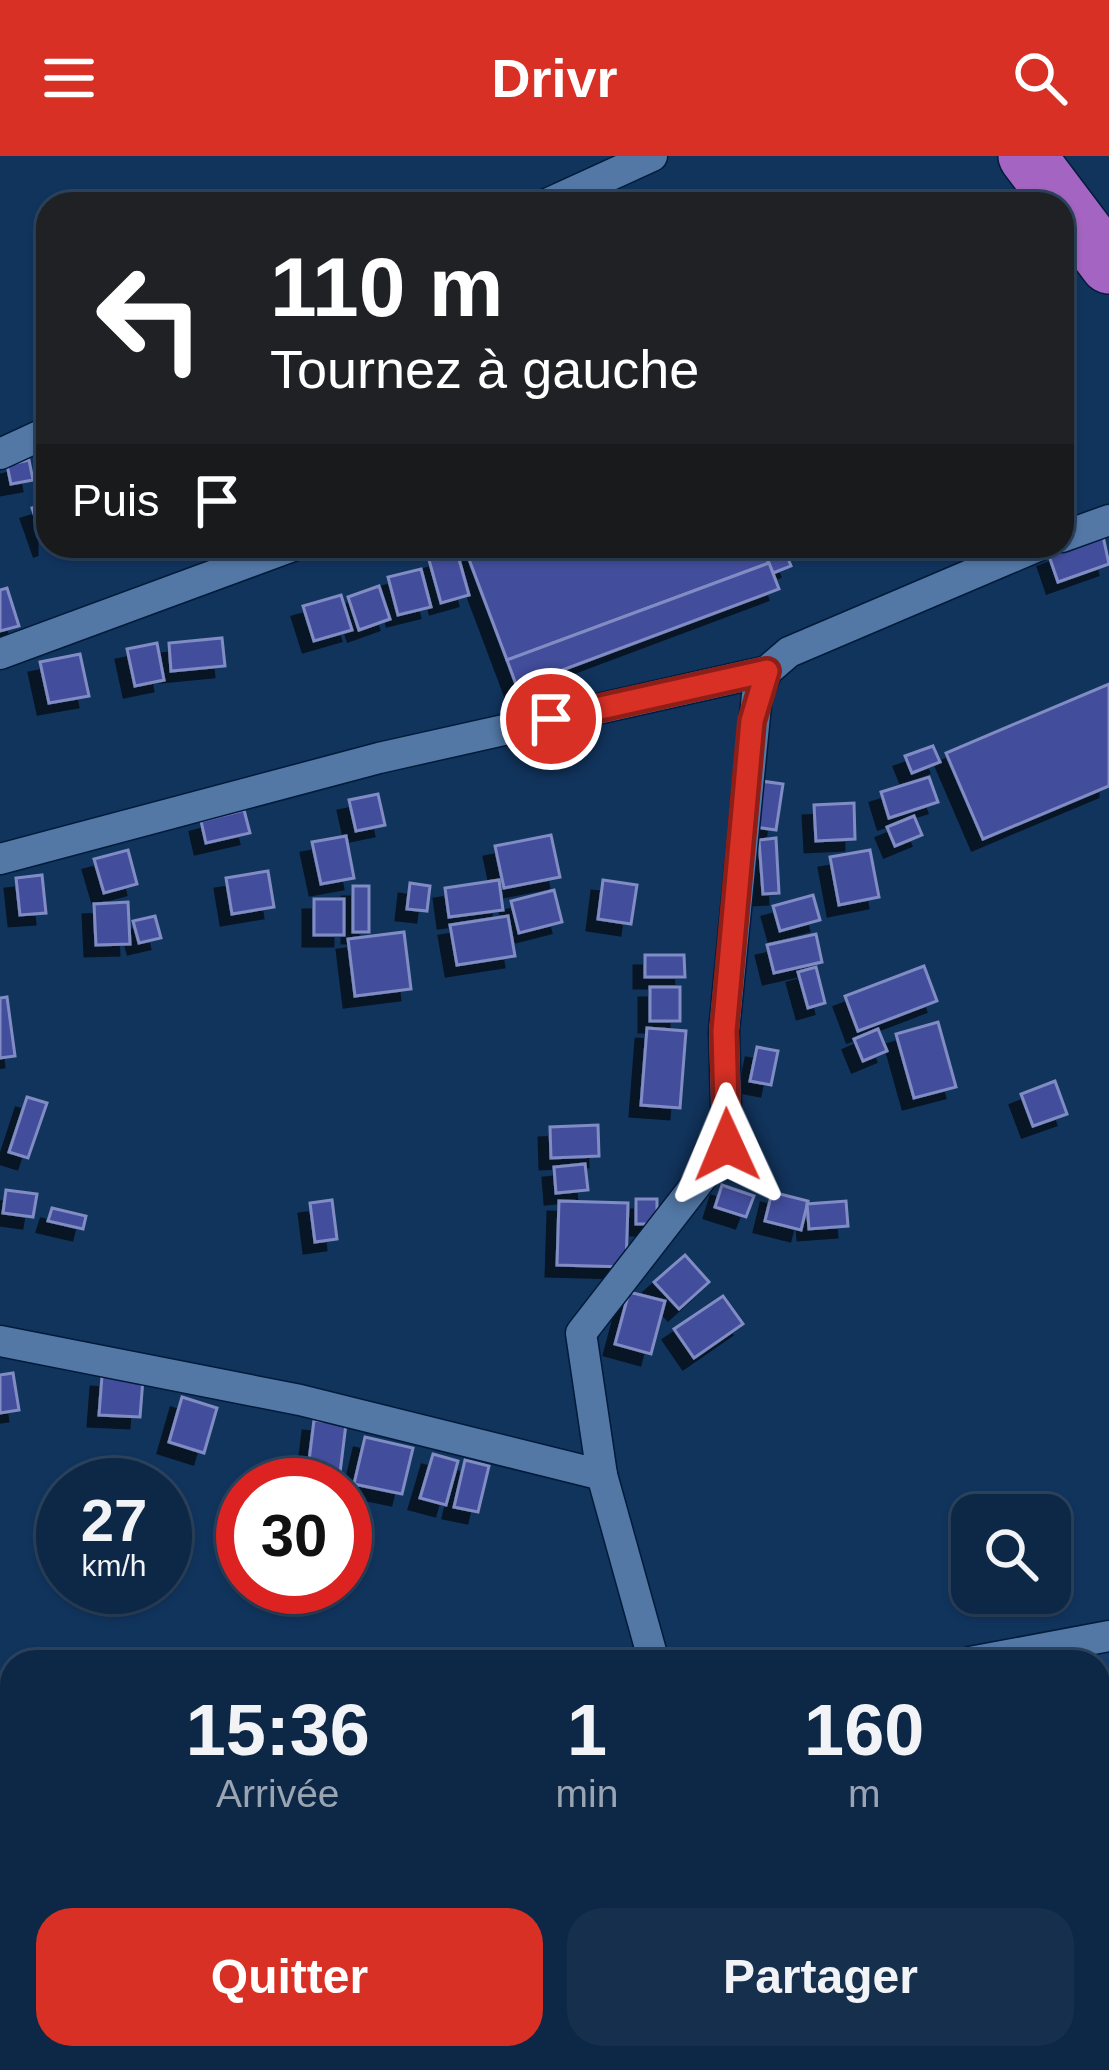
<!DOCTYPE html>
<html lang="fr">
<head>
<meta charset="utf-8">
<style>
  :root { --surface:#0d2746; --page:#162f4d; --text:#f1f3f6; --muted:#9aa5b3; --line:#2d445f; --accent:#d93025 }
  body { margin:0; font-family:Helvetica,sans-serif; background:var(--page); color:var(--text); height:100vh; display:flex; flex-direction:column; font-size:45px; white-space:nowrap }
  * { box-sizing:border-box; margin:0 }
  p { font-size:39px; color:var(--muted) }
  .icon { flex:none; width:66px; height:66px; fill:none; stroke:currentColor; stroke-width:2; stroke-linecap:round; stroke-linejoin:round }
  .map { position:relative; flex:1; overflow:hidden }
  .panel { position:absolute; left:0px; top:1494px; width:1110px; height:420px; display:flex; flex-direction:column; background:var(--surface); border-radius:36px 36px 0 0; box-shadow:0 3px 9px #0004,0 0 0 3px var(--line) }
  .panel>* { flex:none }
  .banner { position:absolute; left:36px; top:36px; width:1038px; height:366px; border-radius:36px; box-shadow:0 3px 9px #0004,0 0 0 3px var(--line); background:#202124; color:#fff; overflow:hidden }
  .buttons { position:absolute; left:951px; top:1338px; display:grid; gap:24px }
  .buttons a { display:grid; place-items:center; width:120px; height:120px; border-radius:24px; background:var(--surface); box-shadow:0 3px 9px #0004,0 0 0 3px var(--line); font-size:60px }
  .speed { position:absolute; left:36px; top:1302px; display:flex; gap:24px; font-size:60px; font-weight:700; text-align:center }
  .speed>* { display:grid; place-content:center; width:156px; height:156px; border-radius:50%; background:var(--surface); box-shadow:0 3px 9px #0004,0 0 0 3px var(--line); line-height:1 }
  .speed small { font-size:30px; font-weight:400 }
  .speed .limit { border:18px solid #d22; background:#fff; color:#111 }
  .pin { position:absolute; display:grid; place-items:center; width:102px; height:102px; color:#fff; margin:-51px; border:6px solid #fff; border-radius:50%; box-shadow:0 3px 12px #0007 }
  .me { position:absolute; width:132px; margin:-66px; rotate:359deg; stroke-linejoin:round; filter:drop-shadow(0 0 9px #0008) }
  .turn { display:flex; align-items:center; gap:42px; height:252px; padding:0 36px; font-size:54px }
  .turn .icon { width:156px; height:156px; stroke-width:2.5 }
  .turn b { display:block; font-size:84px; line-height:102px }
  .then { display:flex; align-items:center; height:114px; padding:0 36px; background:#0003; gap:24px; font-size:45px }
  .eta { display:flex; justify-content:space-evenly; align-items:center; height:204px; text-align:center }
  .eta b { font-size:72px; font-weight:700; line-height:84px }
  .cta { display:flex; gap:24px; margin-top:auto; padding:24px 36px }
  .cta a { flex:1; height:138px; border-radius:36px; background:var(--accent); color:#fff; font-size:48px; font-weight:700; line-height:138px; text-align:center }
  .cta a+a { background:var(--page); color:var(--text) }
  header { display:flex; justify-content:space-between; align-items:center; height:156px; padding:0 36px; background:var(--accent); color:#fff; font-size:54px; font-weight:700 }
  .map>svg:first-child { display:block }
  .built { fill:#163e6d }
  .building { fill:#434e9c; stroke:#808cc3; stroke-width:3; filter:url(#shadow) }
  .lines { fill:none; stroke-linecap:round; stroke-linejoin:round }
  .street-casing { stroke:#021b3a; stroke-width:33 }
  .highway-casing { stroke:#021b3a; stroke-width:60 }
  .street { stroke:#5378a6; stroke-width:30 }
  .highway { stroke:#a464c1; stroke-width:57 }
  .route-casing { stroke:#8d1f18; stroke-width:30 }
  .route { stroke:#d93025; stroke-width:21 }
</style>
</head>
<body>
<header><svg class="icon" aria-label="menu" viewBox="0 0 24 24"><path d="M4 6h16M4 12h16M4 18h16"/></svg>Drivr<svg class="icon" aria-label="search" viewBox="0 0 24 24"><circle cx="10" cy="10" r="6"/><path d="M15 15l6 6"/></svg></header>
<div class="map">
<svg width="1109" height="1914" viewBox="0 0 1109 1914">
  <defs>
    <filter id="shadow"><feDropShadow dx="-11" dy="11" stdDeviation="0" flood-color="#0009"/></filter>
  </defs>
  <rect width="100%" height="100%" fill="#11345d"/>
  <polygon class="built" points="1109,1492 1109,1744 1098,1748 1098,1506 1035,1506"/>
  <g class="building">
    <polygon points="29,304 33,324 11,328 7,309"/>
    <polygon points="48,347 48,388 45,389 32,352"/>
    <polygon points="1103,380 1109,408 1058,426 1049,400"/>
    <polygon points="464,390 762,390 769,407 507,504"/>
    <polygon points="762,390 783,390 791,410 773,417"/>
    <polygon points="457,396 469,439 441,447 429,404"/>
    <polygon points="769,407 779,433 517,531 507,504"/>
    <polygon points="421,413 431,451 398,459 388,421"/>
    <polygon points="379,430 390,463 359,474 348,441"/>
    <polygon points="7,432 19,470 0,475 0,434"/>
    <polygon points="341,439 352,474 314,485 303,450"/>
    <polygon points="222,482 225,510 171,515 169,487"/>
    <polygon points="157,487 164,524 135,530 127,493"/>
    <polygon points="80,498 89,540 49,547 40,506"/>
    <polygon points="1109,528 1109,630 983,683 946,597"/>
    <polygon points="933,590 940,606 912,617 905,600"/>
    <polygon points="929,621 938,646 889,662 881,636"/>
    <polygon points="761,625 783,628 776,674 755,671"/>
    <polygon points="378,638 385,669 356,675 349,644"/>
    <polygon points="854,647 855,683 816,685 814,649"/>
    <polygon points="244,654 250,677 206,687 201,665"/>
    <polygon points="914,660 922,679 895,690 887,671"/>
    <polygon points="551,679 560,721 504,732 495,690"/>
    <polygon points="346,680 354,722 321,728 312,686"/>
    <polygon points="776,682 779,737 763,738 759,684"/>
    <polygon points="128,694 137,728 104,737 94,703"/>
    <polygon points="870,694 879,741 839,749 830,701"/>
    <polygon points="268,715 274,751 232,758 226,722"/>
    <polygon points="42,719 46,757 20,759 16,722"/>
    <polygon points="499,724 503,754 449,761 445,732"/>
    <polygon points="603,724 637,729 631,768 598,763"/>
    <polygon points="410,727 430,730 427,755 407,753"/>
    <rect x="353" y="730" width="16" height="46"/>
    <polygon points="554,734 562,766 519,777 511,745"/>
    <polygon points="813,739 820,764 780,775 773,750"/>
    <rect x="314" y="743" width="30" height="36"/>
    <polygon points="128,746 130,788 96,789 94,748"/>
    <polygon points="155,760 161,782 139,787 133,765"/>
    <polygon points="508,760 515,800 457,809 450,769"/>
    <polygon points="404,776 411,833 355,840 348,783"/>
    <polygon points="816,778 822,806 774,817 767,789"/>
    <polygon points="645,799 684,799 685,821 645,821"/>
    <polygon points="924,810 937,845 858,875 845,840"/>
    <polygon points="816,811 825,847 808,852 798,816"/>
    <rect x="650" y="831" width="30" height="34"/>
    <polygon points="7,841 15,900 0,902 0,842"/>
    <polygon points="938,866 956,931 914,942 896,878"/>
    <polygon points="647,872 686,875 680,952 641,949"/>
    <polygon points="878,873 887,895 863,905 854,883"/>
    <polygon points="757,891 778,895 771,929 750,925"/>
    <polygon points="1055,925 1067,958 1033,970 1021,938"/>
    <polygon points="27,941 47,947 28,1002 9,996"/>
    <polygon points="598,969 599,1000 551,1002 550,971"/>
    <polygon points="585,1008 588,1034 556,1037 554,1011"/>
    <polygon points="722,1029 754,1040 746,1061 715,1051"/>
    <polygon points="6,1034 37,1038 33,1061 3,1057"/>
    <polygon points="772,1036 808,1045 801,1074 765,1065"/>
    <rect x="636" y="1043" width="21" height="25"/>
    <polygon points="332,1044 337,1083 315,1086 310,1047"/>
    <polygon points="559,1045 628,1047 626,1111 557,1109"/>
    <polygon points="846,1045 848,1070 809,1073 807,1048"/>
    <polygon points="52,1052 86,1060 83,1073 48,1065"/>
    <polygon points="685,1099 709,1126 679,1153 654,1126"/>
    <polygon points="629,1136 665,1145 651,1198 615,1188"/>
    <polygon points="723,1140 743,1168 694,1202 674,1173"/>
    <polygon points="13,1217 19,1254 0,1257 0,1219"/>
    <polygon points="102,1220 143,1223 140,1261 99,1259"/>
    <polygon points="182,1241 217,1252 204,1297 169,1286"/>
    <polygon points="314,1264 346,1268 340,1317 308,1313"/>
    <polygon points="365,1281 413,1292 402,1338 354,1328"/>
    <polygon points="433,1298 458,1305 446,1349 420,1342"/>
    <polygon points="465,1304 489,1310 478,1356 454,1351"/>
    <polygon points="1109,1825 1109,1885 1098,1888 1098,1829"/>
  </g>
  <g class="lines">
    <g class="street-casing">
      <g id="street">
        <polyline points="547,48 652,0"/>
        <polyline points="0,298 48,276"/>
        <polyline points="1062,381 1109,364"/>
        <polyline points="0,498 293,390"/>
        <polyline points="0,703 379,602 767,515"/>
        <polyline points="0,1185 300,1244 602,1319"/>
        <polyline points="654,1506 602,1319 581,1177 727,989 724,875 757,539 767,515 789,496 1038,390"/>
        <polyline points="970,1506 1109,1480"/>
        <polyline points="0,1678 12,1675"/>
        <polyline points="232,1902 234,1914"/>
        <polyline points="931,1902 949,1914"/>
        <polyline points="810,1914 817,1902"/>
      </g>
    </g>
    <g class="highway-casing">
      <polyline id="highway" points="1027,0 1109,109"/>
    </g>
    <use href="#street" class="street"/>
    <use href="#highway" class="highway"/>
  </g>
  <g class="lines">
    <g class="route-casing">
      <polyline id="route" points="551,563 767,515 752,565 724,875 727,989"/>
    </g>
    <use href="#route" class="route"/>
  </g>
</svg>
<div class="buttons">
<a><svg class="icon" aria-label="search" viewBox="0 0 24 24"><circle cx="10" cy="10" r="6"/><path d="M15 15l6 6"/></svg></a>
</div>
<div class="speed"><div>27<small>km/h</small></div><div class="limit">30</div></div>
<div class="pin" style="left:551px;top:563px;background:#d93025"><svg class="icon" aria-label="arrive" viewBox="0 0 24 24"><path d="M6 21V4h12l-3 4 3 4H6"/></svg></div>
<svg class="me" style="left:727px;top:989px" viewBox="-20 -20 40 40"><path d="M0-17L14 15 0 8-14 15z" fill="#d93025" stroke="#fff" stroke-width="4"/></svg>
<div class="banner">
<div class="turn"><svg class="icon" aria-label="left" viewBox="0 0 24 24"><path d="M17 20v-9H6M10 6l-5 5 5 5"/></svg><div><b>110 m</b>Tournez à gauche</div></div>
<div class="then">Puis<svg class="icon" aria-label="arrive" viewBox="0 0 24 24"><path d="M6 21V4h12l-3 4 3 4H6"/></svg></div>
</div>
<section class="panel">
<div class="eta">
<div><b>15:36</b><p>Arrivée</p></div>
<div><b>1</b><p>min</p></div>
<div><b>160</b><p>m</p></div>
</div>
<div class="cta"><a>Quitter</a><a>Partager</a></div>
</section>
</div>
</body>
</html>
